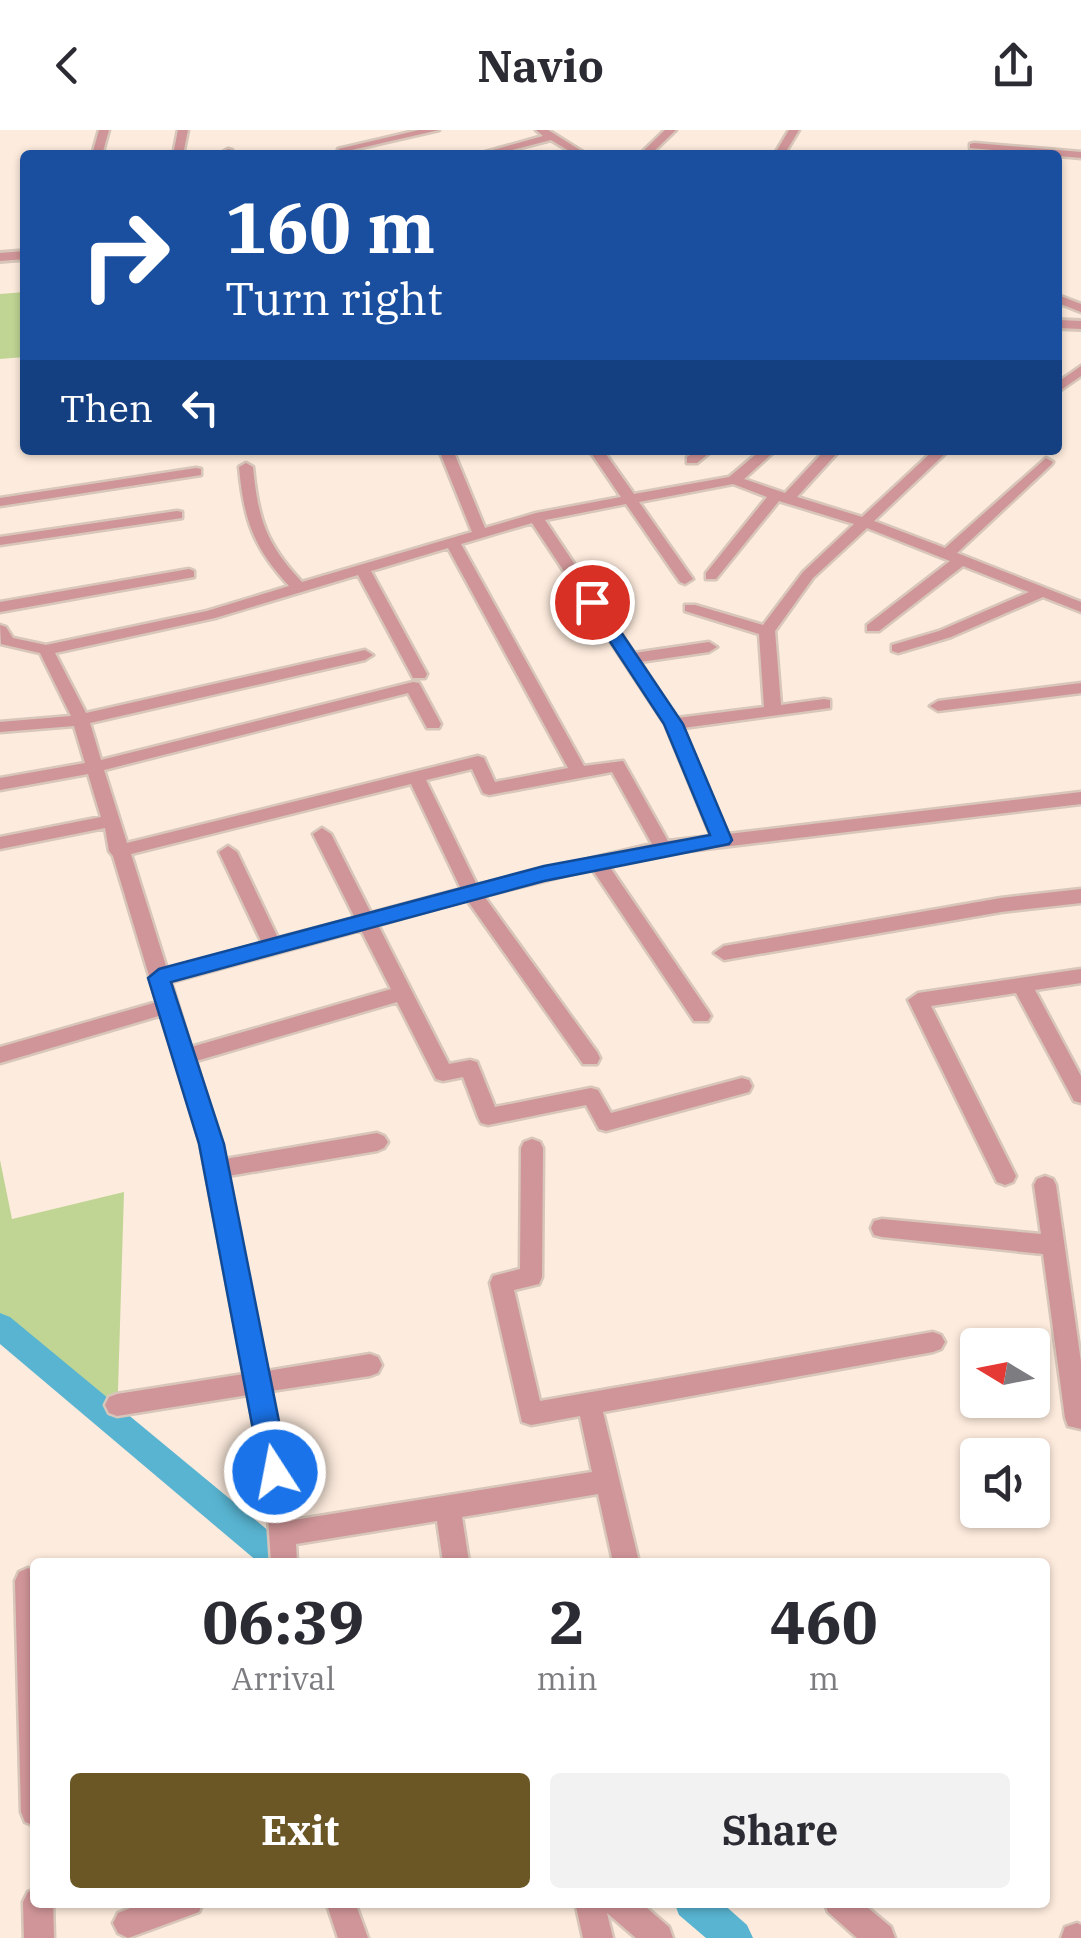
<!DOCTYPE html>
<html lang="en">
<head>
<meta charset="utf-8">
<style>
  :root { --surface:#fff; --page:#f2f2f3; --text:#2b2b33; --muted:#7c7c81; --accent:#6b5726 }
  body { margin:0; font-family:"IBM Plex Serif",serif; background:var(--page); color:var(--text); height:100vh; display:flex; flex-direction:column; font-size:38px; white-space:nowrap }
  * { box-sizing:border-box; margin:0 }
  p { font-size:32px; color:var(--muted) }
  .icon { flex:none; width:55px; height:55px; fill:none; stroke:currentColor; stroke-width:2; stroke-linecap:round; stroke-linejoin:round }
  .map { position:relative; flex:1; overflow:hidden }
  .details { position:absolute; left:30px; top:1428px; width:1020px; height:350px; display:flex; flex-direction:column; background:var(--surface); border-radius:10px; box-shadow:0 2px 8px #0004 }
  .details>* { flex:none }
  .banner { position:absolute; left:20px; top:20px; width:1042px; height:305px; border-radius:10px; box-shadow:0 2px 8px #0004; background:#1a4fa0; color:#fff; overflow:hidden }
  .needle { width:65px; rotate:280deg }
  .buttons { position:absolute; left:960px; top:1198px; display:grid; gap:20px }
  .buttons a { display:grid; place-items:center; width:90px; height:90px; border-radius:10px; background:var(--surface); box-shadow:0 2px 8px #0004; font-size:50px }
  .pin { position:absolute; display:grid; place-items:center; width:85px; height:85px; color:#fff; margin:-42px; border:5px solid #fff; border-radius:50%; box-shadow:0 2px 10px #0007 }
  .me { position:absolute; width:110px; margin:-55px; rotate:349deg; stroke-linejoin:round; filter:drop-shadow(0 0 8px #0008) }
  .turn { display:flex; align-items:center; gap:35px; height:210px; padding:0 40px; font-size:45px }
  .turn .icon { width:130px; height:130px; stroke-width:2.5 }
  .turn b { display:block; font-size:70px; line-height:85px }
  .then { display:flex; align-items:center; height:95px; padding:0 40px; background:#0003; gap:20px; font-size:38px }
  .eta { display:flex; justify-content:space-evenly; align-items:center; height:170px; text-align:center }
  .eta b { font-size:60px; font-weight:700; line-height:70px }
  .cta { display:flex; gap:20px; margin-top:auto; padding:20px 40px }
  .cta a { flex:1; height:115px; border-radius:10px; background:var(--accent); color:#fff; font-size:40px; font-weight:700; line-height:115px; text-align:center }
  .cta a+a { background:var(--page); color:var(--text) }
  header { display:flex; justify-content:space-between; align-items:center; height:130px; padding:0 40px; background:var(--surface); font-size:45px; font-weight:700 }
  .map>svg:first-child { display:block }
  .green { fill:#c0d594 }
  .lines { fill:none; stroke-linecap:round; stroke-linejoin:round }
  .canal { fill:#58b4d1; fill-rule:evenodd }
  .minor-casing { stroke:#d7c6b9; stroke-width:5 }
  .tertiary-casing { stroke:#d7c6b9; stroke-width:6 }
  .minor { fill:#d09598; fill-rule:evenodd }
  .tertiary { fill:#d09598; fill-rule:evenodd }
  .route { fill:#1a73e8; stroke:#114b97; stroke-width:2.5 }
</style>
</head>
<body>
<header><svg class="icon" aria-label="back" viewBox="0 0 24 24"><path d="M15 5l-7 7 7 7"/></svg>Navio<svg class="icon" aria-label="share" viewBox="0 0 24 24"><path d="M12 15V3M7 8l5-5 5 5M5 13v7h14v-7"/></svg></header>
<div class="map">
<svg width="1081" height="1808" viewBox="0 0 1081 1808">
  <rect width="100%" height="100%" fill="#fdebdd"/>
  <g class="green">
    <polygon points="25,162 25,227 0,229 0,164"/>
    <polygon points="0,1030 12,1089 124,1062 117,1294 0,1196"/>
  </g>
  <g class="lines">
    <g class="canal">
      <polygon points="0,1183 10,1187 293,1421 298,1432 258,1432 0,1214"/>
      <polygon points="674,1772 721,1772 747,1795 753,1808 706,1808 679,1785"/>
    </g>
    <g class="minor-casing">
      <g id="minor">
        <polygon points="99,0 109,0 102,25 92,25"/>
        <polygon points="178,0 188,0 183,25 173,25"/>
        <polygon points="419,0 439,0 343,22 338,19"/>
        <polygon points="536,0 548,0 588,25 576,25 551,10 493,25 475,25 543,6"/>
        <polygon points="665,0 676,0 650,25 639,25"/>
        <polygon points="789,0 799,0 784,25 774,25"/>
        <polygon points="974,13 1081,22 1081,28 970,18 970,14"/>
        <polygon points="228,19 232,20 235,25 225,25 223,22"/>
        <polygon points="1058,165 1081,174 1081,182 1058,173"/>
        <polygon points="1081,236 1081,246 1058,262 1058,252"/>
        <path d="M439 320H453L485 398 536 383 621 367 589 320H603L634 364 729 347 761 320H776L744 349 785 363 825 320H840L797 367 862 387 934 320H949L874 391 945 418 1046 328 1053 332 1051 335 957 423 1081 472V482L1043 467 951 507 898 523 892 521V515L939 501 1029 462 963 436 879 501H867V495L950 431 867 398 813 448 775 501 781 575 824 569 830 570V578L683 598 728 704 1081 662V674L663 724 609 736 708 881 711 886 708 891H694L592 739 484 766 597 922 600 928 597 934H583L467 770 378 795 449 934 470 930 477 932 495 977 591 958 598 960 611 983 742 948 749 950 752 956 749 962 606 1001 599 999 586 975 488 995 481 993 478 987 463 947 443 951 436 949 397 872 196 931 225 1029 377 1003 384 1006 388 1012 384 1018 377 1021 228 1046 267 1241 370 1224 378 1227 382 1235 378 1243 370 1246 271 1261 294 1390 592 1342 580 1286 531 1295 522 1292 490 1153 493 1146 520 1139 521 1018 524 1012 532 1009 540 1012 543 1018 542 1147 539 1154 514 1160 540 1271 933 1202 941 1205 945 1212 941 1219 933 1222 603 1282 639 1432H613L598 1364 462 1387 469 1432H443L437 1391 296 1414 297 1432H271L267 1372 248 1265 117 1286 109 1283 105 1275 109 1267 117 1264 244 1244 200 1013 162 885 0 933V917L157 872 113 726 109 721 105 698 0 719V707L101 687 88 644 0 660V648L85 633 74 596 0 602V592L71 586 40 523 1 514 0 495 6 497 13 508 46 515 207 481 289 456C253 417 244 390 239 337L246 333 253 337C258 389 266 414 302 452L472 402ZM733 354 767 367 706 443V449H716L779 371 854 394 803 442 763 495 695 475H685V481L759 504 764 577 677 588 640 532 709 522 717 517 709 512 634 523 545 390 626 374 680 452 685 454 693 449 639 372ZM532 393 665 594 711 706 668 711 623 631 584 636 461 414ZM448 418 568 638 495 652 484 628 478 626 127 713 104 640 408 563 427 598H439L441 594 419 553 413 552 101 630 90 593 365 530 373 525 365 520 86 583 55 523 215 488 358 445 411 544 413 548H425L427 544 371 441ZM472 639 483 663 489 665 612 642 652 714 477 755 426 650ZM411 654 461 759 371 783 331 704 322 698 313 704 355 788 278 808 237 722 228 716 219 722 262 813 167 839 131 724ZM361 800 391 859 191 917 171 852Z"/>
        <polygon points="697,320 713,320 697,333 687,333 687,327"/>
        <polygon points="196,338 201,339 201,345 0,376 0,368"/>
        <polygon points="177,381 182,382 182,388 0,415 0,407"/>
        <polygon points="189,439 194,441 194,447 0,482 0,472"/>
        <polygon points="1081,553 1081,563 938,581 930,576 938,571"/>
        <polygon points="1081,759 1081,773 1001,782 724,830 714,823 724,816 1001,768"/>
        <polygon points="1081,839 1081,853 1035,860 1081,946 1081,973 1074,971 1016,863 931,876 1016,1046 1013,1052 1005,1055 997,1052 908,870 918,863"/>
        <polygon points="1045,1046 1053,1049 1056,1055 1081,1232 1081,1299 1068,1296 1065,1288 1043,1124 882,1107 874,1105 871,1098 874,1091 882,1089 1041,1104 1034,1055 1037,1049"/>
        <polygon points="28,1438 35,1441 35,1696 25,1692 21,1682 15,1451 19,1442"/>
        <polygon points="35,1759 35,1772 53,1772 54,1808 24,1808 23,1772 28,1762"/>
        <polygon points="145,1772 203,1772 199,1782 128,1808 118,1803 113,1793 118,1783"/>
        <polygon points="326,1772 355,1772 368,1808 338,1808"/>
        <polygon points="575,1772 640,1772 669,1797 673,1808 636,1808 607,1783 613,1808 583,1808"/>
        <polygon points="824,1772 861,1772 891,1797 895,1808 857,1808 828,1782"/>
        <polygon points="1077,1793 1081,1795 1081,1808 1061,1808 1065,1797"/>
      </g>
    </g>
    <g class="tertiary-casing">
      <g id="tertiary">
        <polygon points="25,121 25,129 0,131 0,123"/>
        <polygon points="1058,190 1081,191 1081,199 1058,198"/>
      </g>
    </g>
    <use href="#minor" class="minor"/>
    <use href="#tertiary" class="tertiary"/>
  </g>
  <polygon class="route" points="592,467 598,468 683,594 732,710 729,714 544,751 171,852 224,1014 289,1342 285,1352 275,1356 265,1352 261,1342 199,1014 148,848 159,839 544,736 710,705 664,594 584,472"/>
</svg>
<div class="buttons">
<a><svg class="needle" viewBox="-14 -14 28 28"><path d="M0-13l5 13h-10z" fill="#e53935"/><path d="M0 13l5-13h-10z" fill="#7c7c81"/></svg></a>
<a><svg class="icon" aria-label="sound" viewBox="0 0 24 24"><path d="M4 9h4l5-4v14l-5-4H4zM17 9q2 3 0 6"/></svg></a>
</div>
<div class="pin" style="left:592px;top:472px;background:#d93025"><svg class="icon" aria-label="arrive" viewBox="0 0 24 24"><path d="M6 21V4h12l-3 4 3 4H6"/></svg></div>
<svg class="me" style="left:275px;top:1342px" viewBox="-20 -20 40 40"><circle r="17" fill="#1a73e8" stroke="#fff" stroke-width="3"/><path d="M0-11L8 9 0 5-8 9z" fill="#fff"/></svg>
<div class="banner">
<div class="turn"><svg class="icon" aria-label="right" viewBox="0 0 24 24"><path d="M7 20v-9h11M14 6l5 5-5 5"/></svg><div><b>160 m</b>Turn right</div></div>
<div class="then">Then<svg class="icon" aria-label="left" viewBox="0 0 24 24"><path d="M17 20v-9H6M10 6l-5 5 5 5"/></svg></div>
</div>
<section class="details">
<div class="eta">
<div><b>06:39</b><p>Arrival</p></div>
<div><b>2</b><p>min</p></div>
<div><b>460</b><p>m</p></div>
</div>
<div class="cta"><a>Exit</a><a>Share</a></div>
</section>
</div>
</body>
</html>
